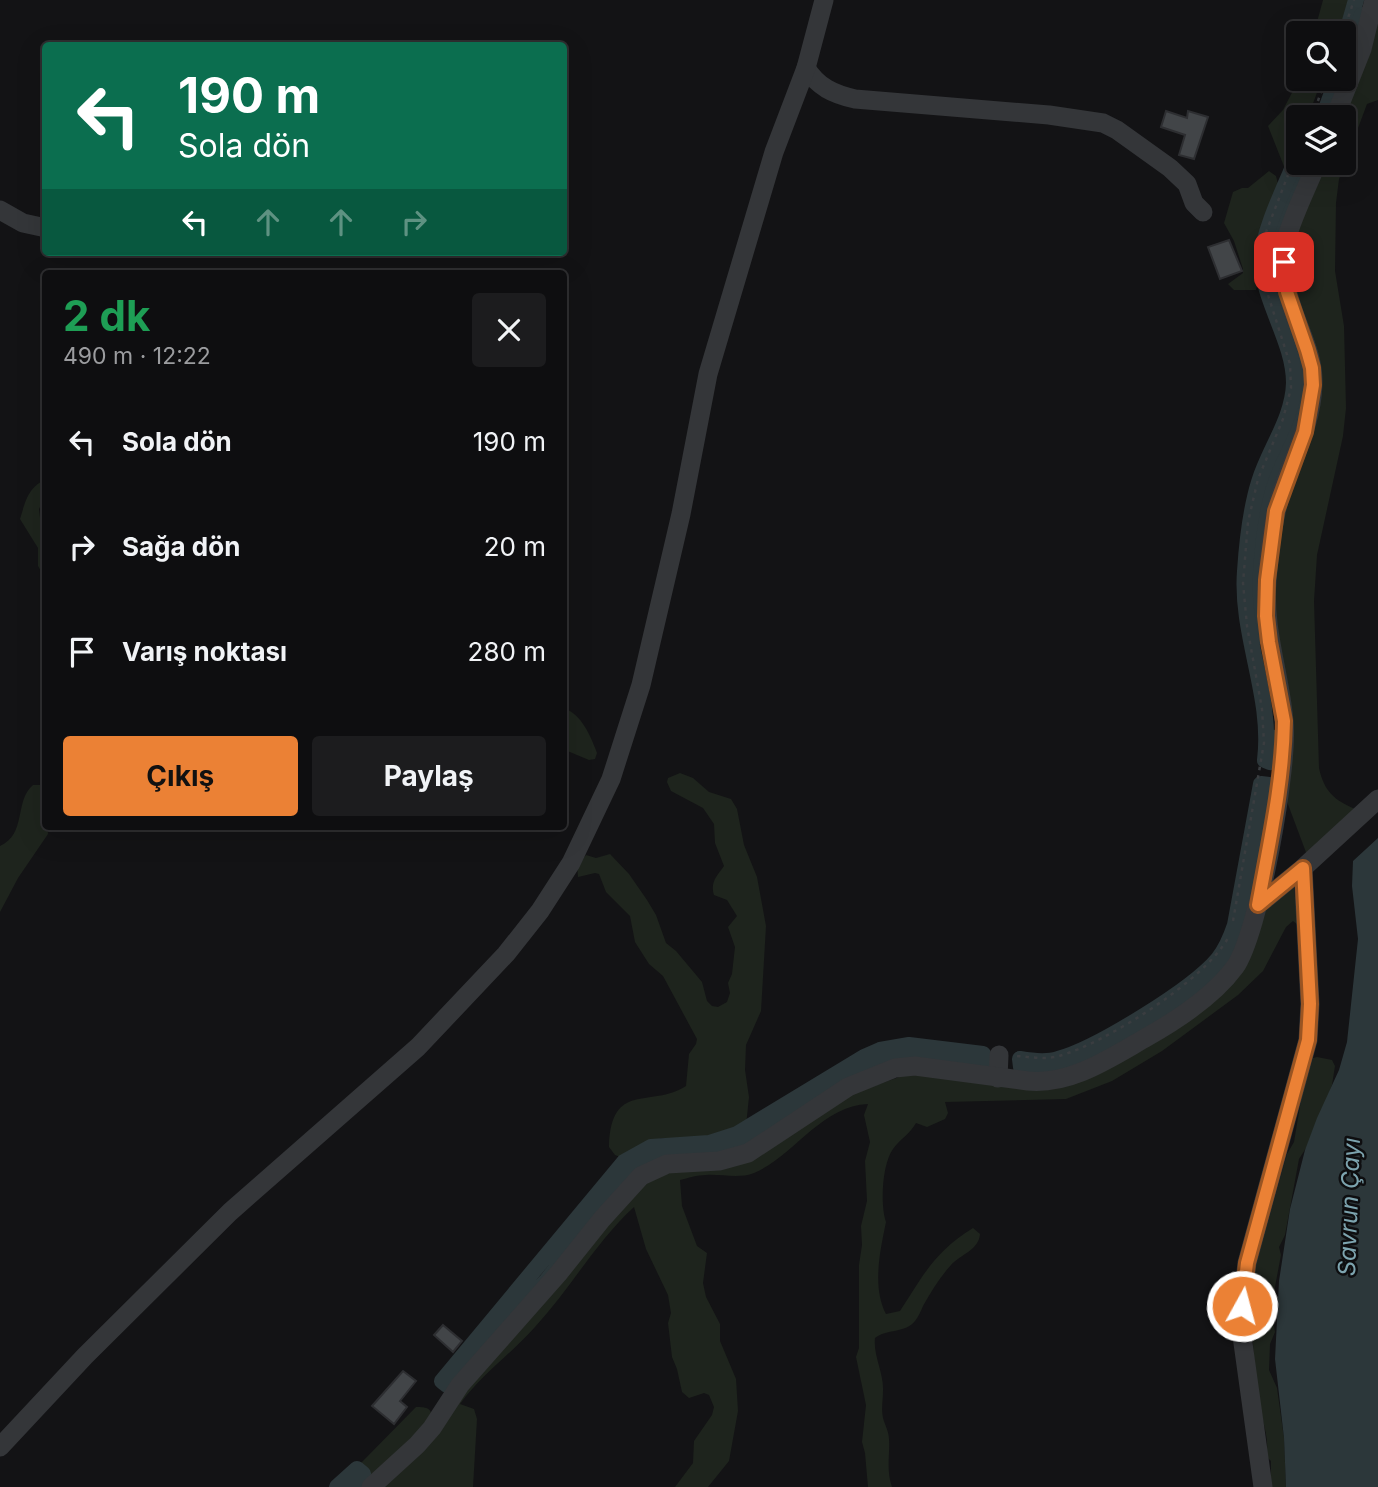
<!DOCTYPE html>
<html lang="tr">
<head>
<meta charset="utf-8">
<style>
  :root { --surface:#0e0e10; --page:#1c1c1e; --text:#f1f3f6; --muted:#9b9c9f; --line:#2e2e30; --accent:#eb8135 }
  body { margin:0; font-family:Inter,sans-serif; background:var(--page); color:var(--text); height:100vh; display:flex; flex-direction:column; font-size:26px; white-space:nowrap }
  * { box-sizing:border-box; margin:0 }
  p { font-size:23px; color:var(--muted) }
  .icon { flex:none; width:38px; height:38px; fill:none; stroke:currentColor; stroke-width:2; stroke-linecap:round; stroke-linejoin:round }
  .map { position:relative; flex:1; overflow:hidden }
  .details { position:absolute; left:42px; top:270px; width:525px; height:560px; display:flex; flex-direction:column; background:var(--surface); border-radius:7px; box-shadow:0 7px 28px #0002,0 0 0 2px var(--line) }
  .details>* { flex:none }
  .top-card { position:absolute; left:42px; top:42px; width:525px; height:214px; border-radius:7px; box-shadow:0 7px 28px #0002,0 0 0 2px var(--line); background:#0b6e4f; color:#fff; overflow:hidden }
  .tools { position:absolute; left:1286px; top:21px; display:grid; gap:14px }
  .tools a { display:grid; place-items:center; width:70px; height:70px; border-radius:7px; background:var(--surface); box-shadow:0 7px 28px #0002,0 0 0 2px var(--line); font-size:35px }
  .pin { position:absolute; display:grid; place-items:center; width:60px; height:60px; color:#fff; margin:-30px; border-radius:14px; box-shadow:0 4px 10px #0006 }
  .me { position:absolute; width:77px; margin:-38px; rotate:7deg; stroke-linejoin:round; filter:drop-shadow(0 0 5px #0008) }
  .turn { display:flex; align-items:center; gap:24px; height:147px; padding:0 21px; font-size:32px }
  .turn .icon { width:91px; height:91px; stroke-width:2.5 }
  .turn b { display:block; font-size:49px; line-height:60px }
  .lanes { display:flex; align-items:center; height:66px; padding:0 21px; background:#0003; justify-content:center; gap:35px; direction:ltr }
  .lanes .off { opacity:.35 }
  .round { display:grid; place-items:center; flex:none; width:74px; height:74px; border-radius:7px; background:var(--page) }
  .head { display:flex; align-items:center; justify-content:space-between; height:119px; padding:0 21px }
  h1 { font-size:42px; font-weight:700; line-height:52px; color:#1e9e55 }
  .action { display:flex; gap:14px; margin-top:auto; padding:14px 21px }
  .action a { flex:1; height:80px; border-radius:7px; background:var(--accent); color:#111; font-size:28px; font-weight:700; line-height:80px; text-align:center }
  .action a+a { background:var(--page); color:var(--text) }
  ul { padding:0; list-style:none }
  li { display:flex; align-items:center; gap:21px; height:105px; padding:0 21px }
  li div { flex:1 }
  li b { display:block; font-size:26px }
  li em { font-style:normal }
  .map>svg:first-child { display:block }
  .green { fill:#1e241d }
  .water { fill:#2c373a }
  .lines { fill:none; stroke-linecap:round; stroke-linejoin:round }
  .stream { stroke:#2c373a; stroke-width:4.5 }
  .canal { stroke:#2c373a; stroke-width:16 }
  .building { fill:#424548; stroke:#2d2e31; stroke-width:2 }
  .path { stroke:#3a3d40; stroke-width:2.5; stroke-dasharray:3.5 5; stroke-linecap:butt }
  .minor { stroke:#343639; stroke-width:19 }
  .route-casing { stroke:#995422; stroke-width:18 }
  .route { stroke:#eb8135; stroke-width:12 }
  .labels { text-anchor:middle; dominant-baseline:central; stroke-width:5; stroke-linejoin:round; paint-order:stroke }
  .water-label { font-size:24px; font-style:italic; fill:#7da4af; stroke:#0e0e10 }
</style>
</head>
<body>
<div class="map">
<svg width="1378" height="1487" viewBox="0 0 1378 1487">
  <rect width="100%" height="100%" fill="#131315"/>
  <g class="green">
    <polygon points="1323,0 1351,0 1340,33 1314,33"/>
    <path d="M1378 17V100L1367 104 1339 179 1336 203 1335 271 1344 326 1346 408 1343 436 1317 555 1314 601 1319 768C1324 791 1334 800 1355 809L1307 855 1283 791 1272 624 1281 515 1311 426 1292 298 1290 251 1323 163H1344V117Z"/>
    <polygon points="1299,79 1322,79 1308,117 1298,117 1298,142 1287,174 1268,126 1283,110"/>
    <polygon points="1305,163 1313,163 1283,237 1295,328 1307,391 1271,510 1277,717 1262,645 1254,577 1261,503 1298,412 1303,371 1272,274 1270,256 1275,238"/>
    <polygon points="1269,171 1276,176 1279,188 1256,243 1258,282 1256,290 1234,290 1228,284 1243,273 1243,269 1234,241 1224,223 1233,192 1242,188 1248,188"/>
    <path d="M45 479V497L39 509 40 518 45 526V578L38 566V548L20 519C26 500 27 490 45 479Z"/>
    <path d="M564 708C582 715 590 735 597 753L595 759 589 760 565 750Z"/>
    <path d="M680 773 693 778 709 792 731 799 737 809 744 845 757 877 766 926 761 1011 746 1045 745 1070 749 1097 746 1126 729 1134 711 1139 661 1138 623 1158 615 1155 609 1147C611 1080 650 1109 686 1086L689 1054 696 1044 697 1039 663 976 649 964 635 942 630 916 606 892 599 874 595 873 578 877 577 865 586 855 596 858 610 854 629 874 647 900 656 915 666 943 676 951 702 982 707 1001 712 1006 718 1007 727 1002 730 993 728 983 732 974 735 947 728 927 737 916 727 900 714 895C710 882 717 876 724 866L715 843 714 824 703 808 671 791 667 782 668 778Z"/>
    <path d="M33 785H45L48 834 18 878 0 912V846C27 834 14 801 33 785Z"/>
    <path d="M1291 888H1294L1298 925 1293 921 1286 927 1263 971 1238 995 1162 1051 1112 1081 1066 1099 945 1102 948 1113 945 1119 927 1127 916 1123C910 1134 900 1139 893 1149 882 1164 880 1205 886 1222 880 1251 872 1287 886 1314L900 1311C923 1276 934 1252 973 1228L980 1234C979 1250 961 1254 951 1265 940 1277 931 1292 923 1306 921 1311 918 1317 915 1321 906 1333 886 1329 875 1338 873 1356 884 1373 883 1391 883 1400 881 1409 883 1418 885 1425 889 1432 889 1439 890 1456 886 1470 892 1487H868L865 1453 862 1442 866 1405 856 1357 859 1348V1265L862 1245 861 1226 867 1201 865 1161 870 1142 864 1115 868 1104C821 1106 794 1156 754 1173 739 1179 722 1174 706 1175 697 1175 688 1178 680 1180L682 1206 697 1246 707 1253 703 1283 706 1297 720 1324V1341L736 1379 738 1411 729 1461 708 1487H675L693 1463 694 1441 712 1415 714 1407 709 1395 704 1393 689 1398 682 1392 677 1369 672 1357 668 1323 671 1313 668 1295 646 1249 634 1207C596 1242 570 1289 535 1327 511 1354 481 1375 460 1404L474 1409 477 1419 473 1487H378L448 1410 638 1187 668 1171 728 1166 852 1094 913 1072 1044 1090 1193 1015 1267 906Z"/>
    <path d="M1317 1057 1332 1060 1335 1066 1332 1085 1315 1134 1299 1159 1285 1235 1279 1247 1281 1255 1271 1308 1275 1332 1270 1344 1269 1370 1277 1388 1284 1438 1286 1487H1271V1461L1266 1456C1271 1437 1259 1414 1257 1393 1254 1353 1249 1315 1253 1275L1287 1154 1294 1142 1302 1094 1313 1058Z"/>
    <path d="M416 1407C427 1407 434 1408 430 1421L364 1487H353L362 1474 357 1469 356 1465 361 1463Z"/>
  </g>
  <polygon class="water" points="1378,838 1378,1487 1286,1487 1284,1438 1275,1359 1279,1281 1290,1209 1305,1150 1317,1118 1339,1070 1347,1042 1358,939 1352,886 1353,861"/>
  <g class="lines">
    <polyline class="stream" points="344,1487 360,1471"/>
    <g class="canal">
      <polyline points="1348,28 1356,0"/>
      <polyline points="1344,62 1362,15"/>
      <polyline points="1323,117 1337,79"/>
      <path d="M1261 636C1254 592 1251 546 1262 502 1274 455 1310 415 1301 364L1270 264 1275 238 1305 163"/>
      <path d="M1278 737 1277 752 1270 762 1265 760C1273 696 1240 635 1245 571 1247 541 1250 511 1259 482 1269 449 1293 419 1294 383 1294 341 1262 300 1262 260 1261 234 1288 180 1298 155"/>
      <path d="M1261 784 1269 785 1243 931 1232 957 1223 971C1186 1000 1148 1026 1107 1049 1093 1057 1078 1067 1063 1071 1049 1074 1033 1074 1021 1067L1020 1059C1032 1061 1046 1063 1058 1059 1096 1049 1193 989 1218 959 1226 949 1231 937 1235 925Z"/>
      <path d="M909 1045 983 1054 982 1063C954 1071 924 1057 895 1059 861 1063 783 1121 750 1142L712 1154 661 1157 631 1176 547 1280 457 1381 447 1385 442 1381 624 1162 651 1147 709 1143 737 1134 864 1057 880 1050Z"/>
      <polyline points="337,1487 357,1469 363,1474 353,1487"/>
    </g>
  </g>
  <g class="building">
    <polygon points="1166,111 1187,118 1188,111 1208,117 1194,159 1179,155 1185,135 1161,127"/>
    <polygon points="1229,240 1242,271 1220,279 1208,247"/>
    <polygon points="443,1325 462,1341 453,1352 434,1335"/>
    <polygon points="403,1371 416,1381 400,1401 407,1407 394,1424 372,1406"/>
  </g>
  <g class="lines">
    <g class="path">
      <polyline points="1343,33 1354,0"/>
      <polyline points="1312,117 1326,79"/>
      <polyline points="1233,921 1264,743 1262,709 1247,626 1243,583 1248,522 1258,479 1283,419 1291,388 1290,364 1262,276 1259,257 1263,240 1298,149"/>
      <path d="M1017 1056C1031 1057 1045 1060 1059 1056 1106 1043 1205 980 1228 938"/>
    </g>
    <g class="minor">
      <path d="M806 68C818 87 833 94 855 99L1049 115 1103 123 1117 130 1170 168 1187 184 1194 203 1203 212"/>
      <polyline points="1335,117 1362,49 1374,0"/>
      <polyline points="0,210 23,223 46,228"/>
      <polyline points="1258,905 1303,868 1378,799"/>
      <polyline points="998,1078 999,1055"/>
      <polyline points="0,1447 85,1356 230,1212 418,1047 506,954 540,911 571,863 611,779 641,685 681,514 708,374 774,152 806,68 824,0"/>
      <path d="M371 1487 417 1445 432 1428 460 1385 558 1274 602 1219 641 1176 667 1164 719 1161 748 1153 848 1087 895 1068 915 1066 1028 1081C1071 1085 1110 1058 1147 1037 1177 1020 1214 996 1235 967 1259 933 1289 764 1284 721 1280 674 1263 630 1267 582 1269 554 1272 524 1280 497 1292 459 1312 425 1313 384 1314 357 1300 332 1292 307 1286 289 1281 267 1284 248 1289 223 1307 188 1317 163"/>
      <polyline points="1263,1487 1242,1336 1242,1306 1247,1263 1308,1040 1310,1004 1303,868"/>
    </g>
  </g>
  <g class="lines">
    <g class="route-casing">
      <path id="route" d="M1242 1306 1247 1263 1308 1040 1310 1004 1303 868 1258 905C1269 844 1283 783 1284 721L1269 642 1266 616 1267 580 1276 511 1305 432 1313 385 1312 368 1307 350 1287 292 1284 262"/>
    </g>
    <use href="#route" class="route"/>
  </g>
  <g class="labels">
    <g class="water-label">
      <text transform="translate(1349 1207) rotate(-88)">Savrun Çayı</text>
    </g>
  </g>
</svg>
<div class="tools">
<a><svg class="icon" aria-label="search" viewBox="0 0 24 24"><circle cx="10" cy="10" r="6"/><path d="M15 15l6 6"/></svg></a>
<a><svg class="icon" aria-label="layers" viewBox="0 0 24 24"><path d="M12 4l9 5-9 5-9-5zM3 14l9 5 9-5"/></svg></a>
</div>
<div class="pin" style="left:1284px;top:262px;background:#d93025"><svg class="icon" aria-label="arrive" viewBox="0 0 24 24"><path d="M6 21V4h12l-3 4 3 4H6"/></svg></div>
<svg class="me" style="left:1242px;top:1306px" viewBox="-20 -20 40 40"><circle r="17" fill="#eb8135" stroke="#fff" stroke-width="3"/><path d="M0-11L8 9 0 5-8 9z" fill="#fff"/></svg>
<div class="top-card">
<div class="turn"><svg class="icon" aria-label="left" viewBox="0 0 24 24"><path d="M17 20v-9H6M10 6l-5 5 5 5"/></svg><div><b>190 m</b>Sola dön</div></div>
<div class="lanes"><svg class="icon" aria-label="left" viewBox="0 0 24 24"><path d="M17 20v-9H6M10 6l-5 5 5 5"/></svg><svg class="icon off" aria-label="ahead" viewBox="0 0 24 24"><path d="M12 20V5M6 11l6-6 6 6"/></svg><svg class="icon off" aria-label="ahead" viewBox="0 0 24 24"><path d="M12 20V5M6 11l6-6 6 6"/></svg><svg class="icon off" aria-label="right" viewBox="0 0 24 24"><path d="M7 20v-9h11M14 6l5 5-5 5"/></svg></div>
</div>
<section class="details">
<div class="head"><div><h1>2 dk</h1><p>490 m · 12:22</p></div><a class="round"><svg class="icon" aria-label="close" viewBox="0 0 24 24"><path d="M6 6l12 12M18 6L6 18"/></svg></a></div>
<ul>
<li><svg class="icon" aria-label="left" viewBox="0 0 24 24"><path d="M17 20v-9H6M10 6l-5 5 5 5"/></svg><div><b>Sola dön</b></div><em>190 m</em></li>
<li><svg class="icon" aria-label="right" viewBox="0 0 24 24"><path d="M7 20v-9h11M14 6l5 5-5 5"/></svg><div><b>Sağa dön</b></div><em>20 m</em></li>
<li><svg class="icon" aria-label="arrive" viewBox="0 0 24 24"><path d="M6 21V4h12l-3 4 3 4H6"/></svg><div><b>Varış noktası</b></div><em>280 m</em></li>
</ul>
<div class="action"><a>Çıkış</a><a>Paylaş</a></div>
</section>
</div>
</body>
</html>
